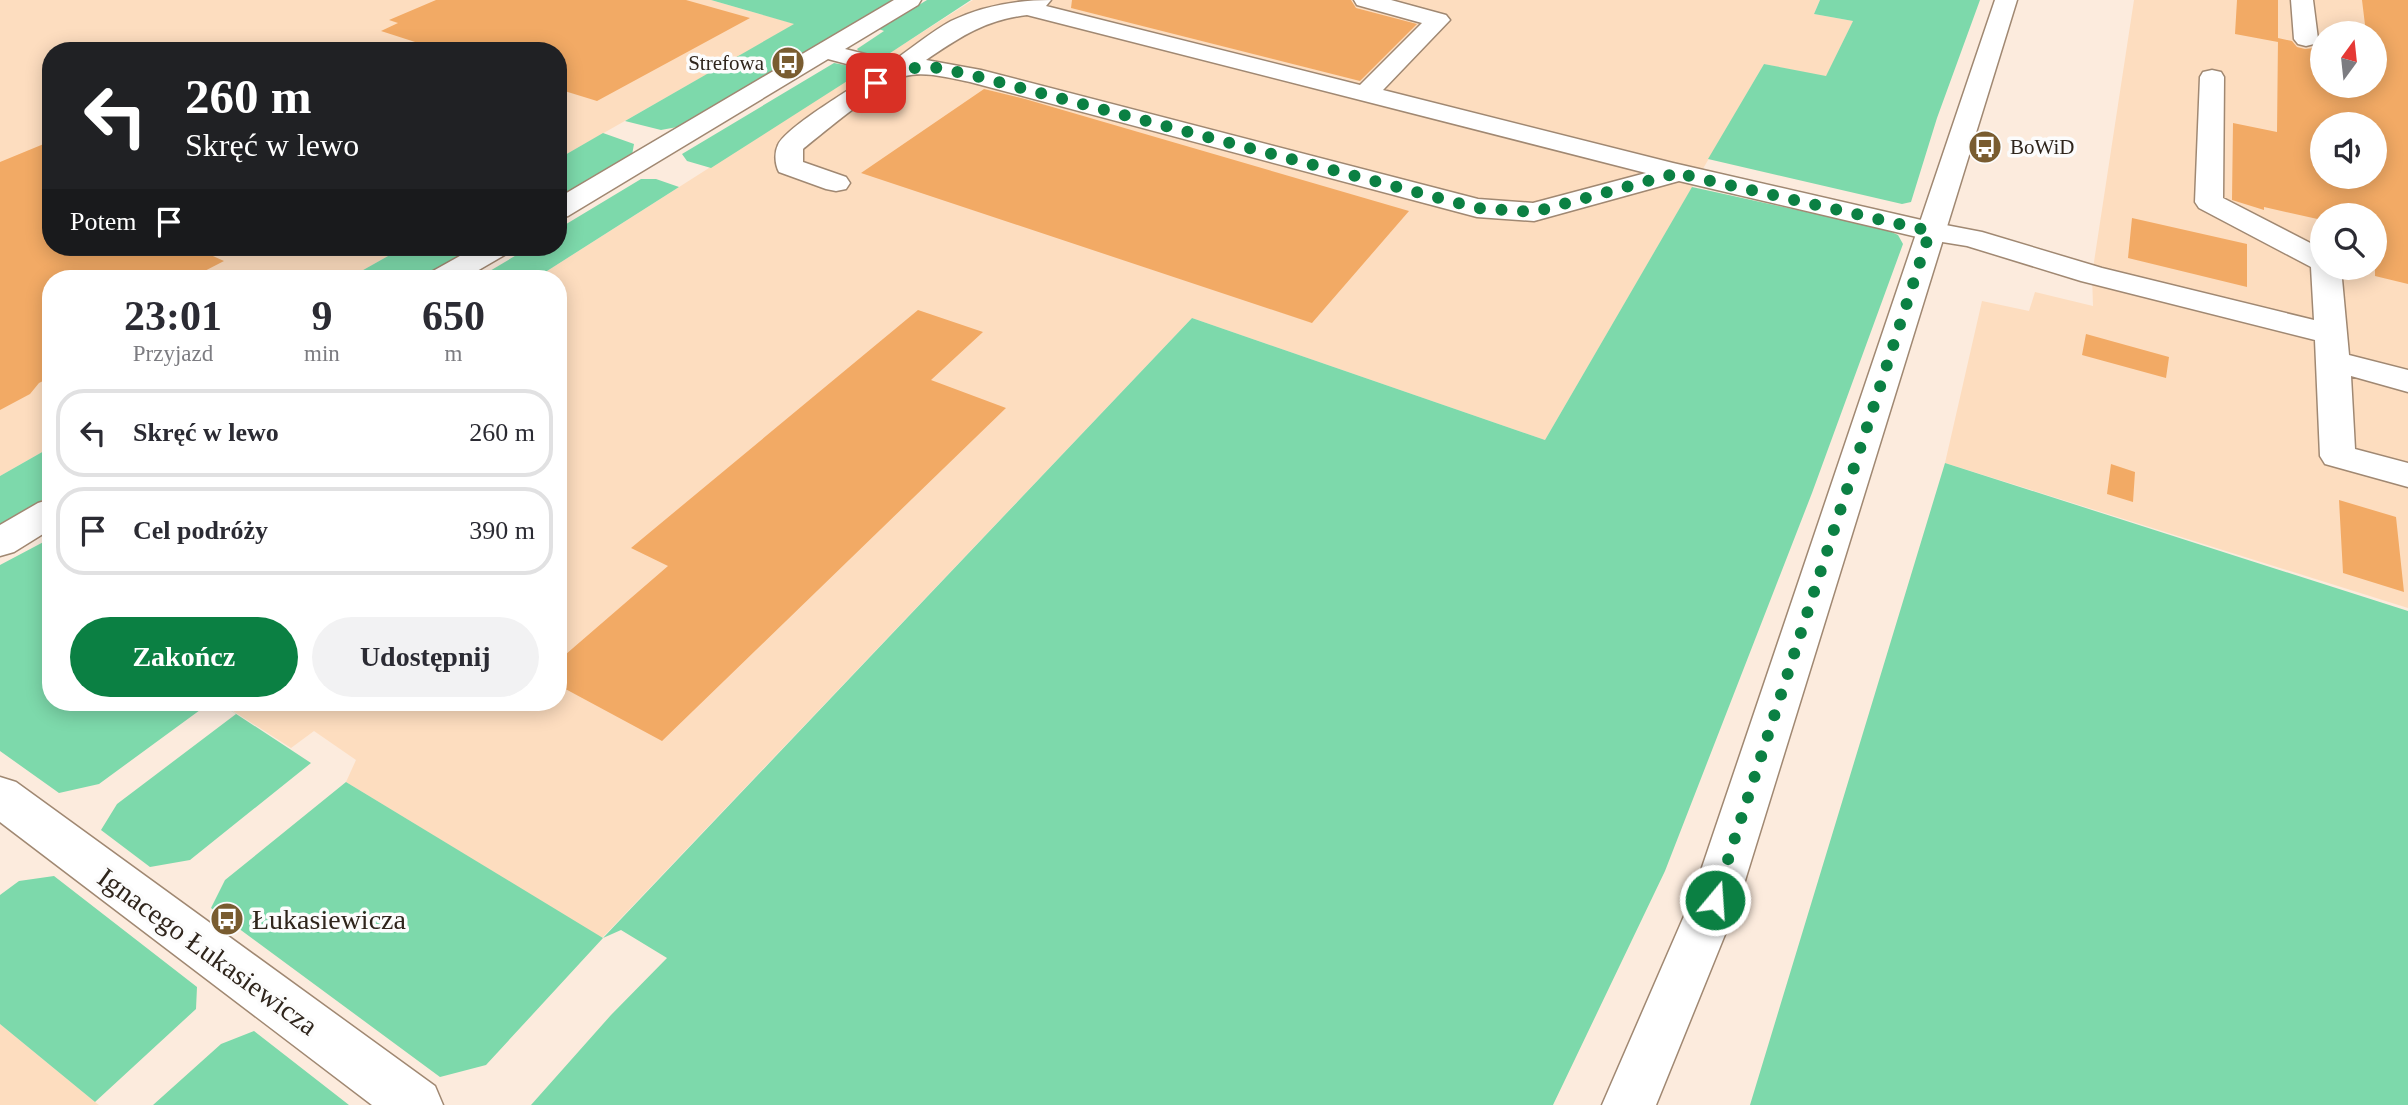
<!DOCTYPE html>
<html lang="pl">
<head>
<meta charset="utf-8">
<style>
	body { margin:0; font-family:Georgia,serif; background:#f2f2f3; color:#2b2b33; height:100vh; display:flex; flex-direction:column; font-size:26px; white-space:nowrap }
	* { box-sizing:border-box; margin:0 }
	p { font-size:23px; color:#7c7c81 }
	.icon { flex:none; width:38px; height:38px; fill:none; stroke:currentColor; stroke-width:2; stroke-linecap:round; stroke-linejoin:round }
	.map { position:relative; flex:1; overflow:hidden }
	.side { position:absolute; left:42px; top:270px; width:525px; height:441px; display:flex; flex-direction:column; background:#fff; border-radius:28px; box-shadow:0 4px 18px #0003 }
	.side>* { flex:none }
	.guide { position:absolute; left:42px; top:42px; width:525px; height:214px; border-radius:28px; box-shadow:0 4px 18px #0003; background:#202124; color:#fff; overflow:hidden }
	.needle { width:46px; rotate:15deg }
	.controls { position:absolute; left:2310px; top:21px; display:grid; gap:14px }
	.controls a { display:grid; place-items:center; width:77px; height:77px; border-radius:50%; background:#fff; box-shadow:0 4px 18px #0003; font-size:35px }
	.pin { position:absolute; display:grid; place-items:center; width:60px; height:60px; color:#fff; margin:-30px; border-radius:14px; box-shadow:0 4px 10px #0006 }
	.me { position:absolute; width:77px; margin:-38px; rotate:18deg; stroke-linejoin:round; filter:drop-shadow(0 0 5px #0008) }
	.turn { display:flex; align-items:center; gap:24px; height:147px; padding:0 28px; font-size:32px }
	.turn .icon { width:91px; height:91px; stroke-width:2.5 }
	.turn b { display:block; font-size:49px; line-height:60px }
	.then { display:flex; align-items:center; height:66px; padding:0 28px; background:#0003; gap:14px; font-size:26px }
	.eta { display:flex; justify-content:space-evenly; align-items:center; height:119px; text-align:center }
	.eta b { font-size:42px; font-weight:700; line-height:49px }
	.action { display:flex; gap:14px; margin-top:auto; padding:14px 28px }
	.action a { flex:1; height:80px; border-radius:42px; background:#0b8043; color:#fff; font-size:28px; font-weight:700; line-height:80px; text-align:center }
	.action a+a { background:#f2f2f3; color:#2b2b33 }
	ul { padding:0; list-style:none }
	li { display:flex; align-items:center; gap:21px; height:88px; margin:0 14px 10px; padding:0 14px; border:4px solid #e1e1e2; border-radius:28px }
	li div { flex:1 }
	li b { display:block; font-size:26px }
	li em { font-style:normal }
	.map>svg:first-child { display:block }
	.built { fill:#fdddbf; fill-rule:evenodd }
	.green { fill:#7dd9ab }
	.building { fill:#f2aa65; fill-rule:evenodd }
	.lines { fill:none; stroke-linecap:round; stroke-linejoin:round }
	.minor-casing { stroke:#a08872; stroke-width:3 }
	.major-casing { stroke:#a08872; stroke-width:3 }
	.minor { fill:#fff; fill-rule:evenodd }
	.major { fill:#fff; fill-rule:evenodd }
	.route { stroke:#0b8043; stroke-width:12; stroke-dasharray:0 21.6 }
	.labels { text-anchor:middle; stroke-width:7; stroke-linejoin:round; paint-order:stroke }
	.far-poi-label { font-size:21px; fill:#2f251c; stroke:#fcfcfc; text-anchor:end }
	.near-poi-label { font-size:28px; fill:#2f251c; stroke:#fcfcfc; text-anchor:start }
	.near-street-label { font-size:28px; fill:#2f251c; stroke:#fcfcfc }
</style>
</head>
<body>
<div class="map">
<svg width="2408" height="1105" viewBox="0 0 2408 1105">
	<rect width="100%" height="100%" fill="#fcebdd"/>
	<!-- built -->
	<path class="built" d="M0 0H711L795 24 558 159V51H51V247H404L349 278H51V447L0 476Z
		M973 0H1820L1814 14 1853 21 1826 77 1764 64 1545 440 1192 318 602 938 346 782 356 760 314 731 291 748 219 702H558V278H536Z
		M2134 0H2408V608L1945 463 1982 301 2029 311 2035 292 2093 306 2092 275ZM2322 33H2375V86H2322ZM2322 124H2375V177H2322ZM2322 215H2375V268H2322Z
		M0 1024 95 1102 99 1105H0Z"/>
	<!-- green -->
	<path class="green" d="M711 0H892L890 5 688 125 661 130 625 121 794 24Z
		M927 0H971L881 59 861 54 857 49 884 31 879 29Z
		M1820 0H1980L1937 118 1911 202 1902 204 1708 159 1764 64 1826 76 1853 21 1814 14Z
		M834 63 866 69 711 168 687 161 682 154Z
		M603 133 634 144 632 155 558 198V159Z
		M641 179H656L679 187 536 278H478L530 247H558V229Z
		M1692 187 1885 229 1898 235 1903 244 1812 493 1665 871 1553 1105H531L611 1015 667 958 621 930 603 938 486 1065 440 1077 211 908 225 880 346 782 603 938 1192 318 1545 440Z
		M404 247H477L423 278H349Z
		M51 447V495L0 524V476Z
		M1945 463 2408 611V1105H1750Z
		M51 538V585L44 589 51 594V702H211L99 784 59 793 0 751V565Z
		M218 702 311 763 190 860 150 867 101 830 117 804 236 714Z
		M54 876 197 987 196 1009 95 1102 0 1024V895L19 881Z
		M254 1031 349 1105H153L221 1044Z"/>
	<!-- building -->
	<path class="building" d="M436 0H686L750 18 597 101 558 89V51H443L381 31 398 23 389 20Z
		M1072 0H1351L1356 8 1417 24 1360 81 1071 8Z
		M2237 0H2278V42L2235 34Z
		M2362 0H2408V284L2375 276V215H2322V220L2264 207V210L2232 200 2233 123 2277 132 2278 38 2292 41 2297 47 2305 49 2322 47V86H2375V33H2366ZM2322 124H2375V177H2322Z
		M984 89 1025 99 1409 211 1312 323 861 173Z
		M51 141V247H193L224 261 191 278H51V377L39 383 30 394 0 410V162Z
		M2132 218 2247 244V287L2128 258Z
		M918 310 983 332 931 380 1006 408 662 741 558 685V661L668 566 631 548Z
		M2086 334 2169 357 2166 378 2082 355Z
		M2111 464 2135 472 2133 502 2107 494Z
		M2339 500 2396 517 2404 592 2343 573Z"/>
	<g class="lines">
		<defs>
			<path id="minor" d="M894 0H921L918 5 845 49 893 61C912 48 931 32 951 21 982 6 1018 0 1051 0L1046 6 1360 85 1422 23 1357 5 1354 0H1391L1446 15 1450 20 1383 90 1673 163 1930 222 1982 232 2102 268 2314 320 2311 267 2199 208 2195 202 2200 77 2203 72 2212 70 2221 72 2224 77 2223 198 2322 249V268H2341L2349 355 2408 370V392L2351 376 2355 449 2408 463V487L2325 464 2320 456 2315 340 2081 281 1967 246 1930 240 1679 181 1534 221 1477 217 970 82C949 78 926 71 905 76 887 80 820 135 803 149V162L846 177 850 183 846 189 836 191 826 189 779 172C775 165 774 153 778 145 786 127 857 85 877 72L828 59 568 216 558 219V198ZM1027 15 1646 173 1533 203 1478 199 981 70 926 60C960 37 985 20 1027 15Z
				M2291 0H2313L2318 39 2314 44 2306 46 2298 44 2294 39Z
				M476 247H512L508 253 465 278H429L433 271Z
				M51 499V529L14 552 0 556V525L38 503Z
				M0 777 16 782 435 1086 443 1105H372L0 822Z"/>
			<path id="major" d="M1995 0H2017L1739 900 1656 1105H1602L1691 900Z"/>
		</defs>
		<!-- minor casing -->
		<use href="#minor" class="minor-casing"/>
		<!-- major casing -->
		<use href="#major" class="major-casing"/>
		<!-- minor -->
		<use href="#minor" class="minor"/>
		<!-- major -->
		<use href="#major" class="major"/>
	</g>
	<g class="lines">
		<!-- route -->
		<path class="route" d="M876 83 896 69 932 67 972 75 1477 208 1534 212 1670 175 1672 172 1930 231 1715 900"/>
	</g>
	<!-- icons -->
	<defs>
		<symbol id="bus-disc" viewBox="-11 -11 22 22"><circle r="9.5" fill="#795c30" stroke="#fcfcfc"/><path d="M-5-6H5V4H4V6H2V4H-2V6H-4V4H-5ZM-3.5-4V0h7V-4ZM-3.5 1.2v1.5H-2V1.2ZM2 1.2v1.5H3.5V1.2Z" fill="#fff"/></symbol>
	</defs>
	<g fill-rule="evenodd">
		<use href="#bus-disc" x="769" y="44" width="38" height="38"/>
		<use href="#bus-disc" x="1966" y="128" width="38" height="38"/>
		<use href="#bus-disc" x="208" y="900" width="38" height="38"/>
	</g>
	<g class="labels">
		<!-- far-poi labels -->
		<g class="far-poi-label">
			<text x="764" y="70">Strefowa</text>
			<text x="2010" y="154" text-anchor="start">BoWiD</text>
		</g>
		<!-- near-poi labels -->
		<g class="near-poi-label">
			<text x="252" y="929">Łukasiewicza</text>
		</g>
		<!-- near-street labels -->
		<g class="near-street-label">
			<text transform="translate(208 951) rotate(36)" y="10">Ignacego Łukasiewicza</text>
		</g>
	</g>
</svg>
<div class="controls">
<a><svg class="needle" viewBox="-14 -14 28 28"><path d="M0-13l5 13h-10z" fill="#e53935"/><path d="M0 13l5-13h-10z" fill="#7c7c81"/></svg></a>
<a><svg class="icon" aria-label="sound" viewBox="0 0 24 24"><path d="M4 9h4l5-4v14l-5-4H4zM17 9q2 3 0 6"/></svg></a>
<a><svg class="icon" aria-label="search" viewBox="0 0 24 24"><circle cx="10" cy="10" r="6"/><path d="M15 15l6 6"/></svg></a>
</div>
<div class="pin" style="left:876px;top:83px;background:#d93025"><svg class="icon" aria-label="arrive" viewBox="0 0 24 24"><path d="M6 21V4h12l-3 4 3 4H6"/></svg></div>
<svg class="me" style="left:1715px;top:900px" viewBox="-20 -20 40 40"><circle r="17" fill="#0b8043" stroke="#fff" stroke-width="3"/><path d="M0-11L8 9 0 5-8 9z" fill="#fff"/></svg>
<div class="guide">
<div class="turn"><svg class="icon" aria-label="left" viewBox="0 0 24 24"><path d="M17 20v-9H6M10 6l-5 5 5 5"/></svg><div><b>260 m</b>Skręć w lewo</div></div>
<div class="then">Potem<svg class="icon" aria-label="arrive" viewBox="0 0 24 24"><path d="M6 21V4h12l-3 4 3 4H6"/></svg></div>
</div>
<section class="side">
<div class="eta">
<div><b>23:01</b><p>Przyjazd</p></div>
<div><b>9</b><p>min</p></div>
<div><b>650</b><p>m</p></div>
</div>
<ul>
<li><svg class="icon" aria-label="left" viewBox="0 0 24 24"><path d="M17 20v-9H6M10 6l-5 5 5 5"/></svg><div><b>Skręć w lewo</b></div><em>260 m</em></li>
<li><svg class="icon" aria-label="arrive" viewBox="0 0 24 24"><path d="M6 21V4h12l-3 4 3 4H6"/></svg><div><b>Cel podróży</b></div><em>390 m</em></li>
</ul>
<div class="action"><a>Zakończ</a><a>Udostępnij</a></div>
</section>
</div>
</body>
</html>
